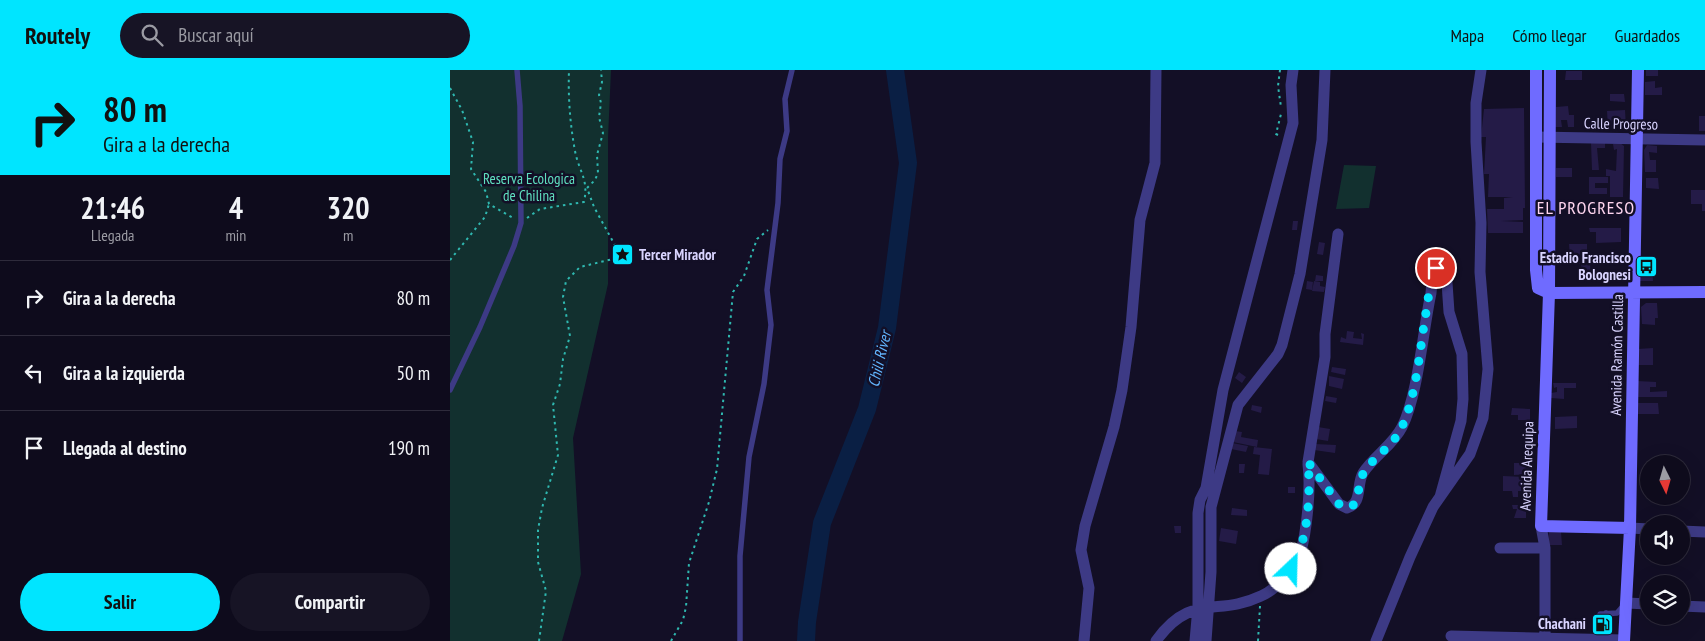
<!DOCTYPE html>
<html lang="es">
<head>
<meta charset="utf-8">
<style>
	body { margin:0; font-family:"PT Sans Narrow",sans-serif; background:#171425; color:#f1f3f6; height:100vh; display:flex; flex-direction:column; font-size:19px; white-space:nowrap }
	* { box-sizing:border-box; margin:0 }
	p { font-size:16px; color:#9b9ba3 }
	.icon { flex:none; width:28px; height:28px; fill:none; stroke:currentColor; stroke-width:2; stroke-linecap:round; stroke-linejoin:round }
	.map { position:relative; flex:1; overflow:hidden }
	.drawer { display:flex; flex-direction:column; background:#0e0b1c; width:450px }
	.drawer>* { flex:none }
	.banner { background:#00e5ff; color:#111; overflow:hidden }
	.needle { width:32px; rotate:175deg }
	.buttons { position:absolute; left:1190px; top:385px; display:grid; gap:10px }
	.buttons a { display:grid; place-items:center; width:50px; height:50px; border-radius:50%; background:#0e0b1c; box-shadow:0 5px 20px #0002,0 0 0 1px #2e2b3b; font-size:25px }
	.pin { position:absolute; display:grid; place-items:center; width:42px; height:42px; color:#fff; margin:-21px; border:2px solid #fff; border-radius:50%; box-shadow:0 1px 5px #0007 }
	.me { position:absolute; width:55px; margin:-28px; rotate:24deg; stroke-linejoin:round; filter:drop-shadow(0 0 4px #0008) }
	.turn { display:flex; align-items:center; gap:18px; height:105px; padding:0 20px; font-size:22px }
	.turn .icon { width:65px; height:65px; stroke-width:2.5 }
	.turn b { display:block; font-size:35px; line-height:42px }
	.eta { display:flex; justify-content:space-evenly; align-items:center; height:85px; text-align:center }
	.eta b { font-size:30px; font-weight:800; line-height:35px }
	.button { display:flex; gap:10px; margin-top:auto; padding:10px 20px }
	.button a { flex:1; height:58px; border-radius:30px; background:#00e5ff; color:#111; font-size:20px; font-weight:800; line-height:58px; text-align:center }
	.button a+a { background:#171425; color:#f1f3f6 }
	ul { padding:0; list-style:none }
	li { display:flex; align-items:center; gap:15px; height:75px; padding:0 20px; border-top:1px solid #2e2b3b }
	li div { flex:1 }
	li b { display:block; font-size:19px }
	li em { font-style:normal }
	header { display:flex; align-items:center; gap:30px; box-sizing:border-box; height:70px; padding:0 25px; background:#00e5ff; color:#111 }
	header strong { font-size:24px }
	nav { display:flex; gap:28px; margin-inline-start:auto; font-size:18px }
	.search { width:350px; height:45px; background:#171425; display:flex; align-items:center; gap:12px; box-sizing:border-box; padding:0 18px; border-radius:28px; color:#9b9ba3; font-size:19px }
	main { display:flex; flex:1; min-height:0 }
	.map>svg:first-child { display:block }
	.green { fill:#12302f }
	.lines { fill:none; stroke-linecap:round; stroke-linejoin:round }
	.river { stroke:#0a1f44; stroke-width:18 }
	.building { fill:#241b47 }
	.path { stroke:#2fb8b0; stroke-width:2; stroke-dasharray:2.5 4; stroke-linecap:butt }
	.lane { stroke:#3d3a85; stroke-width:5.5 }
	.street { stroke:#3d3a85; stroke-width:11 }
	.secondary { stroke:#6f6bff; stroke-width:12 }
	.route { stroke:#00e5ff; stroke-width:9; stroke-dasharray:0 16.2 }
	.labels { text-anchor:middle; stroke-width:5; stroke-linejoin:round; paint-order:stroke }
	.street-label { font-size:15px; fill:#d9d4ff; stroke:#130f26 }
	.park-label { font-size:15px; fill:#5fe0c0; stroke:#130f26 }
	.poi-label { font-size:15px; font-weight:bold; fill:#d9d4ff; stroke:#130f26; text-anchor:end }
	.water-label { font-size:16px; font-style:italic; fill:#62b6ff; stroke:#130f26 }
	.quarter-label { font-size:18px; letter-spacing:1px; fill:#ffd6f0; stroke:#130f26 }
</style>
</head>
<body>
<header>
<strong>Routely</strong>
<div class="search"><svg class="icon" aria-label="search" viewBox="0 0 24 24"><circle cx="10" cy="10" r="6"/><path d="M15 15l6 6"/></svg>Buscar aquí</div>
<nav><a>Mapa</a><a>Cómo llegar</a><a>Guardados</a></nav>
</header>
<main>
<section class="drawer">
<div class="banner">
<div class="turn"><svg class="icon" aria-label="right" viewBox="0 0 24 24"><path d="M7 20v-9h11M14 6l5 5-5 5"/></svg><div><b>80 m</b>Gira a la derecha</div></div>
</div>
<div class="eta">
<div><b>21:46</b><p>Llegada</p></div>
<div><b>4</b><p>min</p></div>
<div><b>320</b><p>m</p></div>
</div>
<ul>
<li><svg class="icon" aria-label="right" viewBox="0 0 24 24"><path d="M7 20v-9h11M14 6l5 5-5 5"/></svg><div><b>Gira a la derecha</b></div><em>80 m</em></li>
<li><svg class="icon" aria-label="left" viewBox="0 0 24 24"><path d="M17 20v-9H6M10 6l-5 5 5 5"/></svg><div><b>Gira a la izquierda</b></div><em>50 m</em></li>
<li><svg class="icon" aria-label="arrive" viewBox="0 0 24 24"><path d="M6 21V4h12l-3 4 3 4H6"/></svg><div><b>Llegada al destino</b></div><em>190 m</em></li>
</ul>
<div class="button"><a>Salir</a><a>Compartir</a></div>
</section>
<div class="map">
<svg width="1255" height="571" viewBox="0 0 1255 571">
	<rect width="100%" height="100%" fill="#130f26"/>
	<!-- green -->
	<path class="green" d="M0 0H161L158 68V214L123 368 131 504 112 571H0Z
		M894 95 926 96 919 138 886 139Z"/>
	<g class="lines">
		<!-- river -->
		<path class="river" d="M356 571 357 552 372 453 417 339 437 258 458 93 445 0"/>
	</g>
	<!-- building -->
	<path class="building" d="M1196 0H1208V6H1196Z
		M1116 1H1132V10H1115Z
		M1205 11V18L1212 17V25H1195V12Z
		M1160 24H1174L1175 32 1160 31Z
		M1118 36 1119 45H1124V57H1118L1117 50H1111L1112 57H1105L1106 37Z
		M1074 38 1075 138H1073V150L1051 151 1073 152V163H1038L1037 139H1054V128L1063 127H1038L1039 104H1034L1036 67H1031L1034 39Z
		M1175 40 1176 57 1158 58 1157 41Z
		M1249 46H1255V61H1249Z
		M1155 72V78H1147L1149 100H1142L1141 73Z
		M1170 73 1174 76 1173 127H1160V106H1156V99L1166 101 1167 79 1164 80 1163 74Z
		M1197 75 1207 76V83L1199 82 1200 90H1206V102H1195L1194 80Z
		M1106 98H1122V107H1106Z
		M1139 107H1158V113H1145V118H1157V124H1139Z
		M1196 108H1208L1209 119 1196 118Z
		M1241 120H1255V141H1252V134H1241Z
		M843 151H848L847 160H842Z
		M1139 158H1171V172L1146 173V162H1140Z
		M869 172 875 173 873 185 867 184Z
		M1119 174H1137V193L1127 194V188L1120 189Z
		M1131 194H1140L1141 209 1132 210Z
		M1189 194 1202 197 1203 211H1189Z
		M866 205 873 206V211H865Z
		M857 211 863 212 862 220 856 219Z
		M864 211 870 212V216L875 217 874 222 862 221Z
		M1196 233H1207L1208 248H1205V255L1192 254 1191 237Z
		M897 261 904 262 903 268 912 269 911 263 914 264 913 275 890 272 891 267 896 269Z
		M1203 278V295H1188V279Z
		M882 297 896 299 895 305 881 302Z
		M789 302 796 307 792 313 785 308Z
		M879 306 894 309 892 319 879 316Z
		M1187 311 1206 312V317H1200V322L1217 321V327H1188Z
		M1103 313H1126V318H1114V329L1101 328V323L1107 322V317L1104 318Z
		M876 326 887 328 886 333 875 331Z
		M1184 333H1208L1209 344H1185Z
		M802 335 812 337 811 343 801 340Z
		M1062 338 1080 339V350H1068V345H1061Z
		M1127 346V358L1105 359V347Z
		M868 357 880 359 878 371 866 369Z
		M785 361 792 362 791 367 808 370 807 377 783 372Z
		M782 373 798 376 796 382 781 379Z
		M865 374 886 375 885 383 864 380Z
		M804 377 822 379 819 405 808 404 810 385 803 384Z
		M1064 393H1079V404L1064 405Z
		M789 394H795L794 403H789Z
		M1053 406 1075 407V421H1068V427H1063L1062 421H1053Z
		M838 417H845V423H838Z
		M1062 435H1076V448H1064L1067 439H1063Z
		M782 438 797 440V446L781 445Z
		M724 456H731V463H725Z
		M771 458 788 461 786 474 769 471Z
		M1099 461 1111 462 1112 475H1098Z"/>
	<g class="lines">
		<!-- path -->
		<path class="path" d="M830 0 828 16 831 37
			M0 18 12 40 23 72 21 99 36 122 39 134 63 148
			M828 65 826 64 831 44
			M77 148 90 139 134 132C139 109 129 102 125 81 120 54 118 27 119 0
			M0 190 35 147 39 134
			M89 571 96 521 88 492V460L92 438 108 385 103 335 110 314 113 289 120 266 113 227 116 211 130 197 163 189 167 179 144 137 137 118 145 110 148 103 147 85 153 63 149 47 151 33 149 25 152 12 151 0
			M221 571 233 550 236 537 239 493 259 432 267 399 283 222 294 206 307 169 318 160
			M808 571 810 536"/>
		<!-- lane -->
		<path class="lane" d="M0 320 30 257 64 176 71 153 70 36 67 0
			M1154 561 1156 543
			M1159 569 1154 561 1148 560 1150 544 1167 543 1174 535
			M290 571V486L299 387 314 314 321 255 317 220 328 133 330 89 337 61 335 29 342 0"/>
		<!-- street -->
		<path class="street" d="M1086 67 1255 70
			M888 164 875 264V287L858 392 889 434 897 438C913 433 906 415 913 403 924 386 943 375 952 357 968 325 973 260 981 223 982 215 981 208 983 200L990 196 996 198 999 242 1012 284 1013 329 1011 351 990 427
			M1091 456 1095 478V571
			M1180 458 1199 459
			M1231 461 1255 462
			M1050 478H1095
			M1176 533 1199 534
			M1231 536 1255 537
			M1001 566 1174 570
			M634 571 639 518 631 480 635 456 664 357 672 320 681 257 690 150 705 93 706 0
			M706 571C741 522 767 547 811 526 825 520 845 500 850 485 857 461 861 419 858 394
			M745 571 748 537V443L750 430 756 418 773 320 843 53 841 15 843 0
			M756 571 761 502V437L788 335 828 284 832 275 850 204 872 70 875 0
			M926 571 960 487 983 437 1020 384 1033 348 1038 299 1030 202 1031 153 1026 72V33L1031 0"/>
		<!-- secondary -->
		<path class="secondary" d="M1086 0V200L1088 218 1099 223 1255 222
			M1100 0 1099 223 1091 456 1180 458
			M1174 571 1180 458 1188 0"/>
	</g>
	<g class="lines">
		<!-- route -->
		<path class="route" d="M841 499C858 473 861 423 858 392L889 434 900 438C912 429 906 415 913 404 922 388 939 379 948 364 965 337 970 280 975 248 977 239 981 201 986 198"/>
	</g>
	<!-- icons -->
	<defs>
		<symbol id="sight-square" viewBox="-11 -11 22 22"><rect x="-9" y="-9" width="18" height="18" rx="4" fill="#00e5ff" stroke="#130f26"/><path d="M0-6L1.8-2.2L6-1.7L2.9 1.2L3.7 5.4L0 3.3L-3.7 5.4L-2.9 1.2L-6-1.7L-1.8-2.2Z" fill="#111"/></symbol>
		<symbol id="bus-square" viewBox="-11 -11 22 22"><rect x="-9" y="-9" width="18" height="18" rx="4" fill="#00e5ff" stroke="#130f26"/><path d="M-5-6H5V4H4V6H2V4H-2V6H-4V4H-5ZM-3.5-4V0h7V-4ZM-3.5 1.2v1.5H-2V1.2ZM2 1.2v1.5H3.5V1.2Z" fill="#111"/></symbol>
		<symbol id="fuel-square" viewBox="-11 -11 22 22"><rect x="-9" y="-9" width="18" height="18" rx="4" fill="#00e5ff" stroke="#130f26"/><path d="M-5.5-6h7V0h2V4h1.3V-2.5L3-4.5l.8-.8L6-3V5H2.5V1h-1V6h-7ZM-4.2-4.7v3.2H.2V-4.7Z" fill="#111"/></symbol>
	</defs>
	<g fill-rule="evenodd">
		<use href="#sight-square" x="160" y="172" width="25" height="25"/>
		<use href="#bus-square" x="1184" y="184" width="25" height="25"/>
		<use href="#fuel-square" x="1140" y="542" width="25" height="25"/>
	</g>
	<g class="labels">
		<!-- street labels -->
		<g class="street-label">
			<text transform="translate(1171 54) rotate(1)" y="5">Calle Progreso</text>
			<text transform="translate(1167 285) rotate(-89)" y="5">Avenida Ramón Castilla</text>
			<text transform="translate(1077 396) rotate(-88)" y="5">Avenida Arequipa</text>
		</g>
		<!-- park labels -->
		<g class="park-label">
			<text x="79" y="114">Reserva Ecologica<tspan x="79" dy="17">de Chilina</tspan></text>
		</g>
		<!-- poi labels -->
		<g class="poi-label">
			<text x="189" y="190" text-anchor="start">Tercer Mirador</text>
			<text x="1181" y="193">Estadio Francisco<tspan x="1181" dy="17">Bolognesi</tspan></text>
			<text x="1136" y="559">Chachani</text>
		</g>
		<!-- water labels -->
		<g class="water-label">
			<text transform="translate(429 289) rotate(-77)" y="6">Chili River</text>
		</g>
		<!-- quarter labels -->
		<g class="quarter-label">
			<text x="1136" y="144">EL PROGRESO</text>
		</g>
	</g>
</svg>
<div class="buttons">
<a><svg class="needle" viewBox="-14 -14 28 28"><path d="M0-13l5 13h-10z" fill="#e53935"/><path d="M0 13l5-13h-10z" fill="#9b9ba3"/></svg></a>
<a><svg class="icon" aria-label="sound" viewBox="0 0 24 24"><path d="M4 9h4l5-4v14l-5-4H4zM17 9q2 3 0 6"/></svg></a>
<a><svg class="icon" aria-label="layers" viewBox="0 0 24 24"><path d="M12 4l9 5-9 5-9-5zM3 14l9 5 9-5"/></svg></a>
</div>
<div class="pin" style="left:986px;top:198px;background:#d93025"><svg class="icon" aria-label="arrive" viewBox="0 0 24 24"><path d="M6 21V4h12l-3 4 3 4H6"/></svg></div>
<svg class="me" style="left:841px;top:499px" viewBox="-20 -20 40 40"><circle r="19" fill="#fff"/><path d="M0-13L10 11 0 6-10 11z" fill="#00e5ff"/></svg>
</div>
</main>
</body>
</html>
